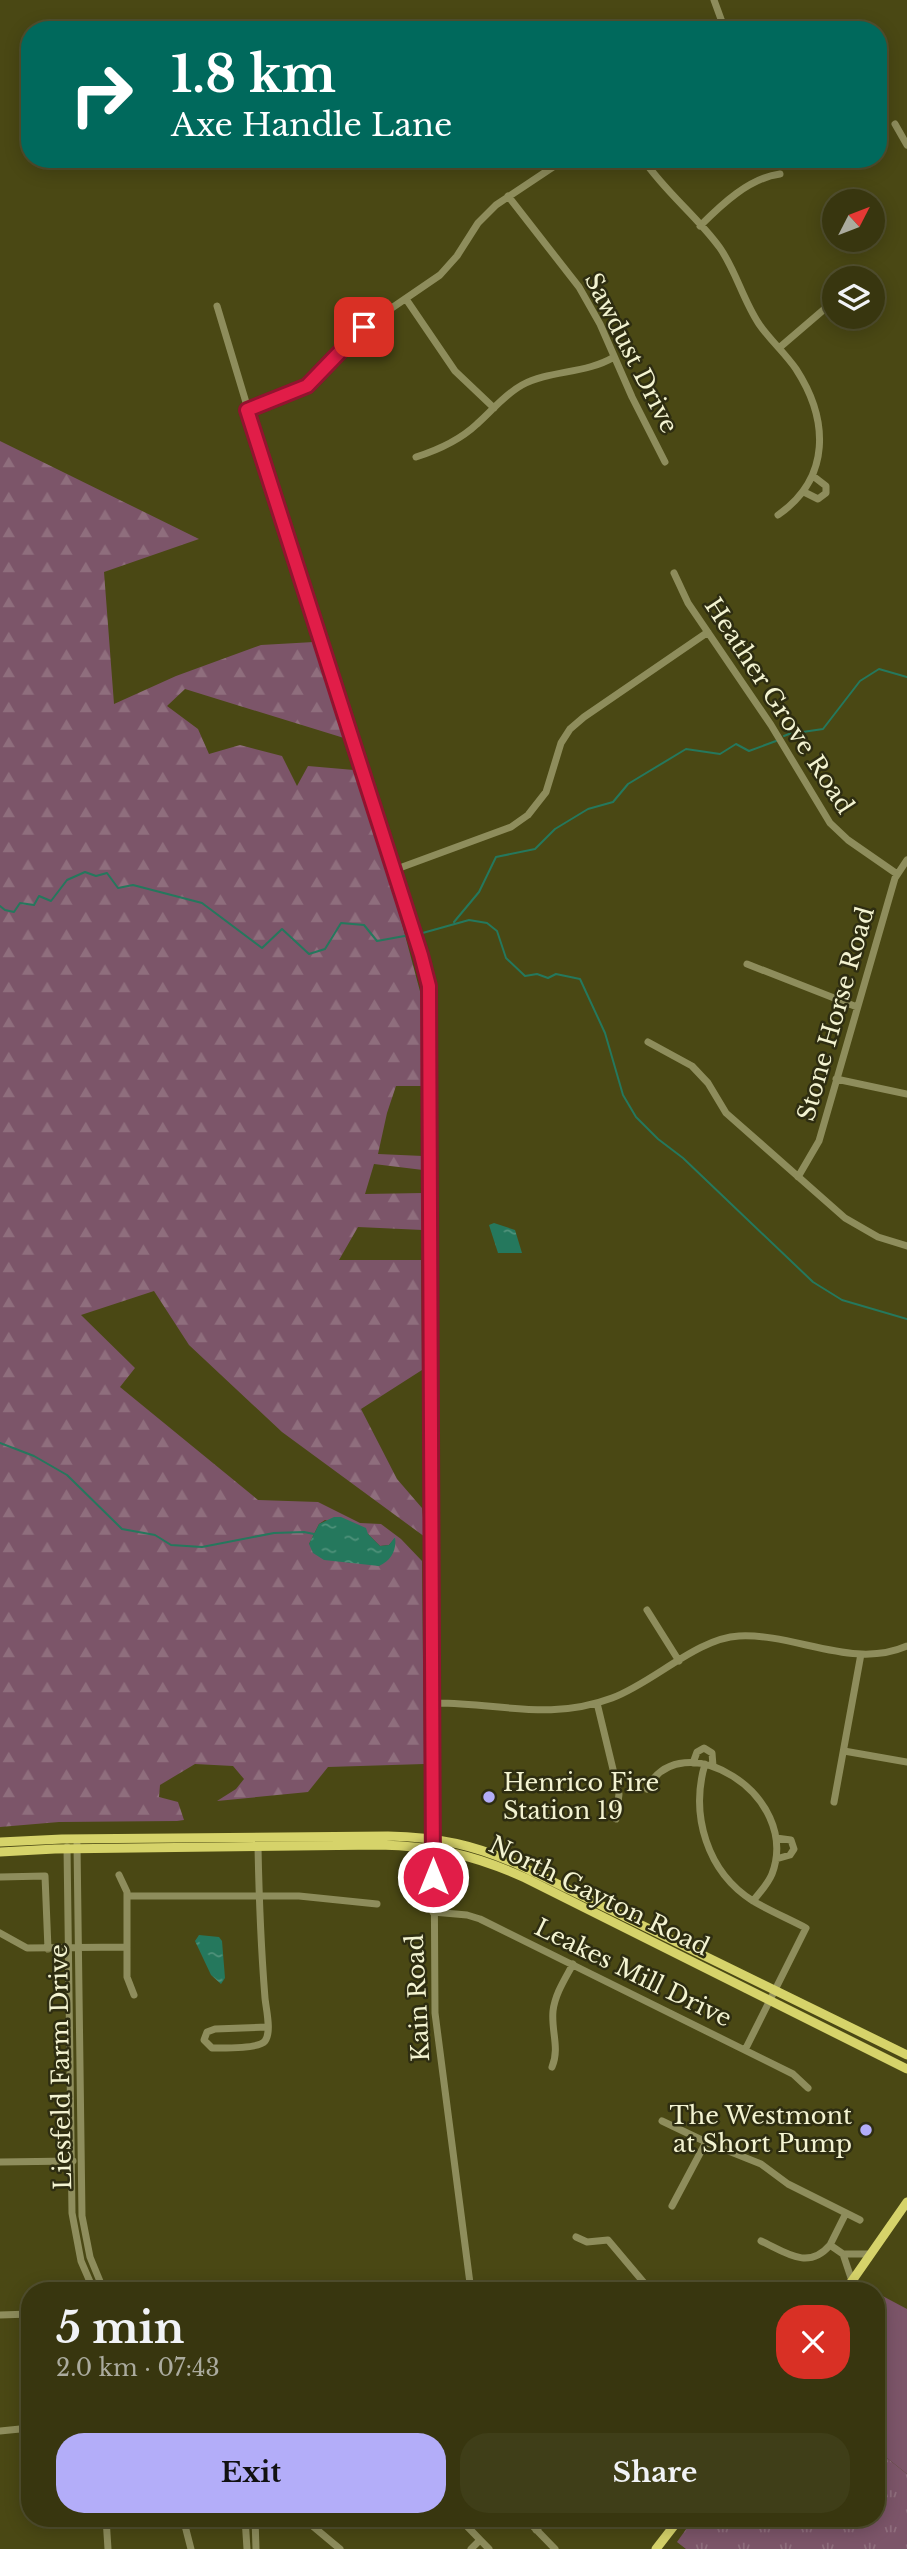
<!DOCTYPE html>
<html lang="en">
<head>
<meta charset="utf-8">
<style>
	body { margin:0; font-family:"Libre Baskerville",serif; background:#3f3e18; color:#f1f3f6; height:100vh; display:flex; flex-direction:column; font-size:26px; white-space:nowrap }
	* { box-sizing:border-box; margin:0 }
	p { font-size:23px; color:#abab9e }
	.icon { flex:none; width:38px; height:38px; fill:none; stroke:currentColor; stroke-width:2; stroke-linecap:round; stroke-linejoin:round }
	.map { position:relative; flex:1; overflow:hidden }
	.panel { position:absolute; left:21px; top:2282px; width:864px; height:245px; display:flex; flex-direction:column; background:#38360f; border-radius:28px; box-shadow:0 4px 18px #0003,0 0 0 2px #52502f }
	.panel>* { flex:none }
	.top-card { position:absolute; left:21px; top:21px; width:866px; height:147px; border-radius:28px; box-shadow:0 4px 18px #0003,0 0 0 2px #52502f; background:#00695c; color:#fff; overflow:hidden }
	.needle { width:46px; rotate:48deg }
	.tools { position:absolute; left:822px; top:189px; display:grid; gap:14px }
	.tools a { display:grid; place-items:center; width:63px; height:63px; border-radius:50%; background:#38360f; box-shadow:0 4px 18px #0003,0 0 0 2px #52502f; font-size:35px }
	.pin { position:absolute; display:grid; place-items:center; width:60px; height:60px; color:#fff; margin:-30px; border-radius:14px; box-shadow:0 4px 10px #0006 }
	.me { position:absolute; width:77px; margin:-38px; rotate:0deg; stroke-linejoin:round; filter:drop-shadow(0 0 5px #0008) }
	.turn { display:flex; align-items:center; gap:24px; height:147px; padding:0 35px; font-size:32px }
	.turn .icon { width:91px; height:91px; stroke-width:2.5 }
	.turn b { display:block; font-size:49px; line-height:60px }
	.round { display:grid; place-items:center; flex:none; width:74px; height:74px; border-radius:28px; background:#3f3e18 }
	.headline { display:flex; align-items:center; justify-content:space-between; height:119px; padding:0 35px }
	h1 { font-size:42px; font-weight:800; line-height:52px }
	.button { display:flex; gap:14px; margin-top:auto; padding:14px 35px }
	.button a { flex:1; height:80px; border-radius:28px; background:#b3adf9; color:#111; font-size:28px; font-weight:800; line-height:80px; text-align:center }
	.button a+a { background:#3f3e18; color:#f1f3f6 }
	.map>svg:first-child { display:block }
	.forest { fill:url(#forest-firs); fill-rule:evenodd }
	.park { fill:url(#park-tufts) }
	.pitch { fill:#7c5569 }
	.water { fill:url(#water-ripples) }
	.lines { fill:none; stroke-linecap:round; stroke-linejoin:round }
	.stream { stroke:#25785d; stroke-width:2 }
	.minor { stroke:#8e8d5c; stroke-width:7 }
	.major { stroke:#d6d36a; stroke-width:9 }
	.route-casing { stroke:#92132f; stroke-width:18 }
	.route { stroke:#e11d48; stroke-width:12 }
	.poi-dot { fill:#b3adf9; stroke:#2e2d11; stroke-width:2.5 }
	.labels { text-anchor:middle; stroke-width:5; stroke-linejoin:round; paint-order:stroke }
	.street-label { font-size:24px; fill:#f3f3d1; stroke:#2e2d11 }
	.poi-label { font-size:24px; fill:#f3f3d1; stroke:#2e2d11; text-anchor:start }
</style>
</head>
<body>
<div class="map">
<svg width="907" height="2549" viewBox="0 0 907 2549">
	<defs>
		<pattern id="forest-firs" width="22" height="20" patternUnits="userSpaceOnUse" patternTransform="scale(1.75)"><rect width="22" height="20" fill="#7c5569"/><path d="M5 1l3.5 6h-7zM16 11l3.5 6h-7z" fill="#8f6e7d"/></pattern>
		<pattern id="park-tufts" width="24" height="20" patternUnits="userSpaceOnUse" patternTransform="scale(1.75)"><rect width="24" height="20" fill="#7c5569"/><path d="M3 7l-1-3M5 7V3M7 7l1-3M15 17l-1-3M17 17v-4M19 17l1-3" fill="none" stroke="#8f6e7d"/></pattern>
		<pattern id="water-ripples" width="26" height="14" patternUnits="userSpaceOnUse" patternTransform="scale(1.75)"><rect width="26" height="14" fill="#25785d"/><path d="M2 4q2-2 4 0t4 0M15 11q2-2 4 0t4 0" fill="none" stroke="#50927b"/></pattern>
	</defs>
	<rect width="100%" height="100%" fill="#4a4814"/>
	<!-- forest -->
	<path class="forest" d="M0 441 199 539 104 572 114 704 176 676 261 645 314 642 344 738 185 689 167 706 198 729 209 754 240 745 282 756 297 786 308 766 354 770 398 909 425 1010V1086H396L387 1113 378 1154 423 1156V1170L374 1164 365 1194 423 1193V1230L358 1227 339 1260H421L422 1370 361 1409 397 1479 422 1508 425 1537 282 1432 189 1345 154 1291 81 1315 135 1368 120 1387 258 1500 318 1502 360 1523 381 1524 401 1539 422 1561 424 1764 328 1767 308 1792 217 1801 236 1789 244 1779 233 1766 195 1764 160 1785 159 1797 178 1802 184 1820 177 1821 59 1822 0 1827ZM325 1520 368 1534 380 1546 389 1545 395 1538 379 1566 309 1544 319 1524Z"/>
	<!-- park -->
	<path class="park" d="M877 2450 907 2474V2549H686L677 2542 694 2518H877Z"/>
	<!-- pitch -->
	<path class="pitch" d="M877 2293 907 2309V2474L877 2450Z
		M877 2465 891 2480 881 2491 877 2486Z"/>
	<!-- water -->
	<path class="water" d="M494 1223 515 1230 522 1253H498L489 1225Z
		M334 1517H341L366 1528 368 1534 380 1546 389 1545 395 1537C397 1550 391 1561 379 1566L324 1560 313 1553 309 1544 319 1524Z
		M199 1935 219 1937 222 1941 225 1978 221 1984 211 1975 195 1941Z"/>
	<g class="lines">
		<!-- stream -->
		<path class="stream" d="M784 736 789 734 823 729 860 681 879 669 907 677
			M0 906 5 910 14 912 20 903 34 905 39 896 51 901 67 880 85 872 96 876 107 873 118 888 133 885 202 903 262 948 282 929 309 954 325 949 341 923 364 925 377 941 410 935
			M454 922 479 892 496 857 535 849 555 829 588 809 613 802 628 784 686 749 720 754 736 744 749 751 776 741
			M419 934 469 920 487 923 497 931 506 958 525 976 537 974 548 978 556 974 580 979 605 1033 623 1095 636 1117 658 1139 683 1158 813 1282 842 1300 907 1319
			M0 1443 34 1456 67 1475 122 1529 155 1535 171 1545 202 1547 274 1533 304 1532 314 1534"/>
		<!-- minor -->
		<path class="minor" d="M714 0 725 30
			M895 124 907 145
			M643 159C665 192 697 216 720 248 736 271 743 300 759 324 770 340 785 353 796 369 829 420 831 478 778 515
			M508 196 579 287 600 324 632 397 665 462
			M700 226C721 205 749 178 780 174
			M406 299 455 371 494 408
			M217 306 260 449 421 955 429 986 435 2013 471 2291
			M779 348 835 300
			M247 409 296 392 311 383 364 327 440 275 457 256 478 223 496 205 565 159
			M416 457C438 450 460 440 477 424 492 411 504 395 522 385 550 370 586 374 614 357
			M804 492 818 499 826 493V486L813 476
			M674 573 688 603 771 725 830 823 848 840 897 874
			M394 870 511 827 528 815 546 792 561 743 570 729 584 717 708 632
			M747 964 857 1007
			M648 1042 692 1066 708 1083 726 1113 845 1218 878 1237 907 1246
			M836 1079 907 1094
			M798 1177 819 1141 895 878 907 860
			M647 1610 679 1661
			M433 1703C497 1702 548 1722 612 1698 653 1683 697 1638 739 1636 795 1633 853 1670 907 1646
			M597 1703 619 1794 616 1819
			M844 1751 907 1762
			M693 1763 697 1752 704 1748 712 1753 713 1766
			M705 1764C690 1815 707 1872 753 1901 770 1911 789 1919 806 1928L745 2050
			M647 1789C680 1722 802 1794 772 1874 768 1884 760 1892 753 1901
			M834 1802 861 1654
			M776 1838 791 1840 794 1849 790 1855 776 1859
			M77 1844 82 2216 90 2257 104 2291
			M67 1847 72 2213 81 2261 94 2291
			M258 1847C259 1897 261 1948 265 1998 266 2009 272 2032 265 2041 259 2049 222 2048 212 2048L204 2040 207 2032 215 2029 267 2027
			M119 1875 127 1892V1977L134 1995
			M0 1877 45 1876 48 1949
			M127 1896H299L377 1904
			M433 1912 467 1915 480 1919 793 2074 808 2088
			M0 1933 27 1948 127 1947
			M552 2067C560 2048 551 2031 553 2011 555 1994 565 1979 573 1964
			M662 2121 706 2142
			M0 2162 73 2161
			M672 2206 706 2142 761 2164 788 2184 846 2213 830 2245 843 2254H870
			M846 2213 860 2220
			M576 2237 587 2242 608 2240 651 2291
			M761 2241C785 2252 808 2271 830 2245
			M843 2254 852 2281
			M0 2315 30 2314
			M0 2431 30 2428
			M106 2518 108 2549
			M183 2518 191 2549
			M245 2518 247 2549
			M255 2518 256 2549
			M303 2518 340 2549
			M459 2518 489 2549
			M525 2518 555 2549
			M536 2530 548 2518
			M471 2549 480 2540"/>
		<!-- major -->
		<path class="major" d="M0 1842 62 1839 388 1836C438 1837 476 1845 521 1866L907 2055
			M0 1852 55 1849 379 1845C434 1846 475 1855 525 1878L907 2069
			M845 2291 907 2202
			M656 2549 680 2518"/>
	</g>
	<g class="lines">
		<defs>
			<path id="route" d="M364 327 307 386 247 410 421 955 429 986 433 1877"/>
		</defs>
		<!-- route casing -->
		<use href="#route" class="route-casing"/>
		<!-- route -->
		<use href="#route" class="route"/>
	</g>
	<!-- markers -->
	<g class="poi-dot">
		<circle cx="489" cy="1797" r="7"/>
		<circle cx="866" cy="2130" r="7"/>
	</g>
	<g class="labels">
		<!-- street labels -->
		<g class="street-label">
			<text transform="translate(631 353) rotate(63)" y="8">Sawdust Drive</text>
			<text transform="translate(779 706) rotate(57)" y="8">Heather Grove Road</text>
			<text transform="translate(836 1014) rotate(-74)" y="8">Stone Horse Road</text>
			<text transform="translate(599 1896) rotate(26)" y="8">North Gayton Road</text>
			<text transform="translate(633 1973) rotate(26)" y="8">Leakes Mill Drive</text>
			<text transform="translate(418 1998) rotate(-93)" y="8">Kain Road</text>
			<text transform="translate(61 2067) rotate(-91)" y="8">Liesfeld Farm Drive</text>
		</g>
		<!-- poi labels -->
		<g class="poi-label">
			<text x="503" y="1791">Henrico Fire<tspan x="503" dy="28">Station 19</tspan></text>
			<text x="852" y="2124" text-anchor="end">The Westmont<tspan x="852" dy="28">at Short Pump</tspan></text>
		</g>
	</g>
</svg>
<div class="tools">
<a><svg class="needle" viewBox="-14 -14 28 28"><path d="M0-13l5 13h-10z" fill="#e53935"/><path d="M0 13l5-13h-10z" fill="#abab9e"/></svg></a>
<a><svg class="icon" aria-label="layers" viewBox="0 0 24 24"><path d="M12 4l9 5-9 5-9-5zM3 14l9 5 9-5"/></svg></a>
</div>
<div class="pin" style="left:364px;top:327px;background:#d93025"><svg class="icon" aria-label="arrive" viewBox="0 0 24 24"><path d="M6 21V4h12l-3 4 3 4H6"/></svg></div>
<svg class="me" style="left:433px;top:1877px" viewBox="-20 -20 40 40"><circle r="17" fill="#e11d48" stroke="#fff" stroke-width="3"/><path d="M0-11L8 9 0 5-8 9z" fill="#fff"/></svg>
<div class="top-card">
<div class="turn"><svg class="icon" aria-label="right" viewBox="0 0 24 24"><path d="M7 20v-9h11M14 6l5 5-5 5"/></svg><div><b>1.8 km</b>Axe Handle Lane</div></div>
</div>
<section class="panel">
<div class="headline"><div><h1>5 min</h1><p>2.0 km · 07:43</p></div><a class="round" style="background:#d93025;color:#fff"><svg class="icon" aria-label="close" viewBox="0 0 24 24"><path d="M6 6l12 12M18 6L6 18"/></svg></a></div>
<div class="button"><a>Exit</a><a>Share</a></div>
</section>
</div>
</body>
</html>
